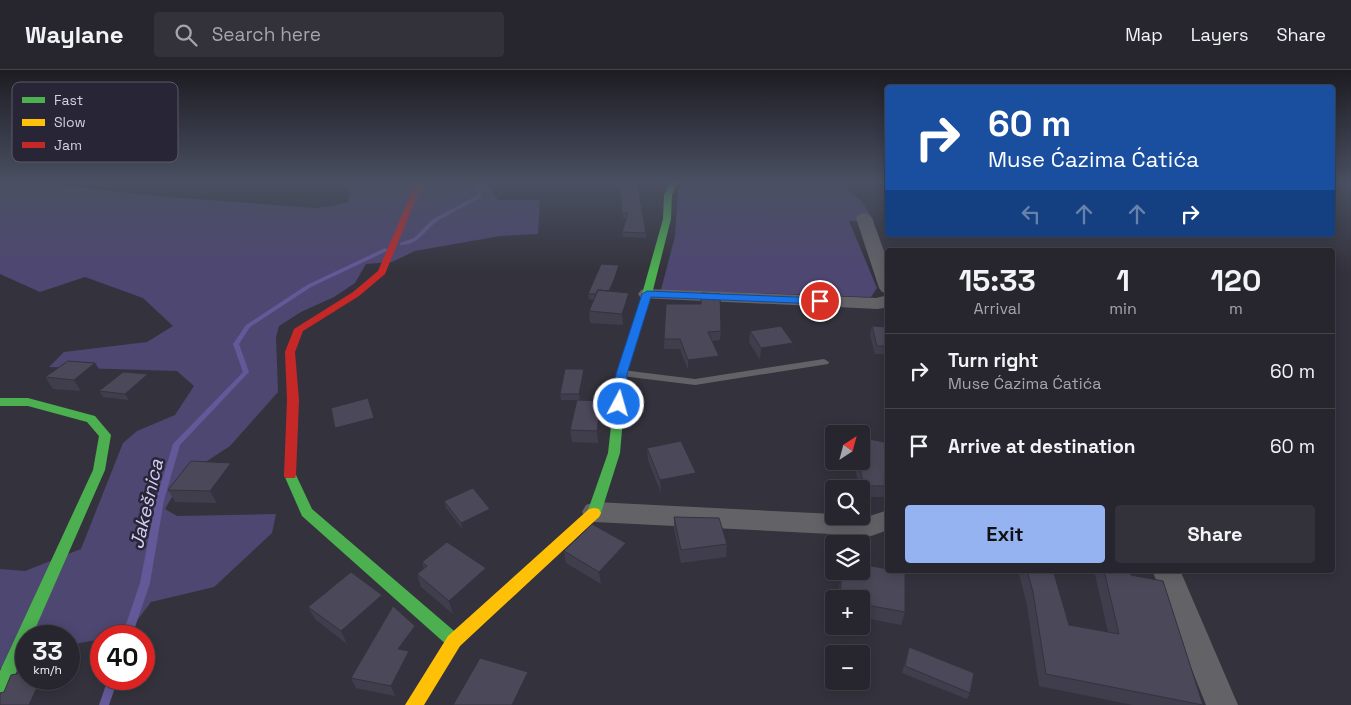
<!DOCTYPE html>
<html lang="en">
<head>
<meta charset="utf-8">
<style>
	body { margin:0; font-family:"Space Grotesk",sans-serif; background:#33323a; color:#f1f3f6; height:100vh; display:flex; flex-direction:column; font-size:19px; white-space:nowrap }
	* { box-sizing:border-box; margin:0 }
	p { font-size:16px; color:#a4a5aa }
	.icon { flex:none; width:28px; height:28px; fill:none; stroke:currentColor; stroke-width:2; stroke-linecap:round; stroke-linejoin:round }
	.map { position:relative; flex:1; overflow:hidden }
	.side { position:absolute; left:885px; top:178px; width:450px; height:325px; display:flex; flex-direction:column; background:#27262e; border-radius:5px; box-shadow:0 2px 12px #0003,0 0 0 1px #43434a }
	.side>* { flex:none }
	.top-card { position:absolute; left:885px; top:15px; width:450px; height:152px; border-radius:5px; box-shadow:0 2px 12px #0003,0 0 0 1px #43434a; background:#1a4fa0; color:#fff; overflow:hidden }
	.needle { width:32px; rotate:36deg }
	.tools { position:absolute; left:825px; top:355px; display:grid; gap:10px }
	.tools a { display:grid; place-items:center; width:45px; height:45px; border-radius:5px; background:#27262e; box-shadow:0 2px 12px #0003,0 0 0 1px #43434a; font-size:25px }
	.speed { position:absolute; left:15px; top:555px; display:flex; gap:10px; font-size:25px; font-weight:700; text-align:center }
	.speed>* { display:grid; place-content:center; width:65px; height:65px; border-radius:50%; background:#27262e; box-shadow:0 2px 12px #0003,0 0 0 1px #43434a; line-height:1 }
	.speed small { font-size:12px; font-weight:400 }
	.speed .limit { border:8px solid #d22; background:#fff; color:#111 }
	.pin { position:absolute; display:grid; place-items:center; width:42px; height:42px; color:#fff; margin:-21px; border:2px solid #fff; border-radius:50%; box-shadow:0 1px 5px #0007 }
	.me { position:absolute; width:55px; margin:-28px; rotate:6deg; stroke-linejoin:round; filter:drop-shadow(0 0 4px #0008) }
	.turn { display:flex; align-items:center; gap:18px; height:105px; padding:0 20px; font-size:22px }
	.turn .icon { width:65px; height:65px; stroke-width:2.5 }
	.turn b { display:block; font-size:35px; line-height:42px }
	.lanes { display:flex; align-items:center; height:48px; padding:0 20px; background:#0003; justify-content:center; gap:25px; direction:ltr }
	.lanes .off { opacity:.35 }
	.eta { display:flex; justify-content:space-evenly; align-items:center; height:85px; text-align:center }
	.eta b { font-size:30px; font-weight:800; line-height:35px }
	.cta { display:flex; gap:10px; margin-top:auto; padding:10px 20px }
	.cta a { flex:1; height:58px; border-radius:5px; background:#95b2f1; color:#111; font-size:20px; font-weight:800; line-height:58px; text-align:center }
	.cta a+a { background:#33323a; color:#f1f3f6 }
	ul { padding:0; list-style:none }
	li { display:flex; align-items:center; gap:15px; height:75px; padding:0 20px; border-top:1px solid #43434a }
	li div { flex:1 }
	li b { display:block; font-size:19px }
	li em { font-style:normal }
	header { display:flex; align-items:center; gap:30px; box-sizing:border-box; height:70px; padding:0 25px; background:#27262e; border-bottom:1px solid #43434a }
	header strong { font-size:24px }
	nav { display:flex; gap:28px; margin-inline-start:auto; font-size:18px }
	.search { width:350px; height:45px; background:#33323a; display:flex; align-items:center; gap:12px; box-sizing:border-box; padding:0 18px; border-radius:5px; color:#a4a5aa; font-size:19px }
	.map>svg:first-child { display:block }
	.green { fill:#4e4772 }
	.lines { fill:none; stroke-linecap:round; stroke-linejoin:round }
	.stream { fill:#645998; fill-rule:evenodd }
	.lane { fill:#636367; fill-rule:evenodd }
	.street { fill:#636367; fill-rule:evenodd }
	.fast { fill:#4caf50; fill-rule:evenodd }
	.slow { fill:#ffc107; fill-rule:evenodd }
	.jam { fill:#c62828; fill-rule:evenodd }
	.wall { fill:#403e4d }
	.shaded-wall { fill:#34323e }
	.building { fill:#4b4859; stroke:#34323e }
	.route { fill:#1a73e8; stroke:#114b97 }
	.labels { text-anchor:middle; stroke-width:5; stroke-linejoin:round; paint-order:stroke }
	.water-label { font-size:19px; font-style:italic; fill:#d2cef5; stroke:#282536 }
	.key { fill:#282536; stroke:#5b5968; stroke-width:1 }
	.key-label { font-size:14px; fill:#d2d1dd }
</style>
</head>
<body>
<header>
<strong>Waylane</strong>
<div class="search"><svg class="icon" aria-label="search" viewBox="0 0 24 24"><circle cx="10" cy="10" r="6"/><path d="M15 15l6 6"/></svg>Search here</div>
<nav><a>Map</a><a>Layers</a><a>Share</a></nav>
</header>
<div class="map">
<svg width="1351" height="635" viewBox="0 0 1351 635">
	<rect width="100%" height="100%" fill="#34333d"/>
	<!-- green -->
	<path class="green" d="M0 112H31L155 126 314 138 333 136 348 132 350 119 340 112H490L493 123 498 130H540L538 164 500 166 415 181 392 192 366 194 355 213 334 227 301 242 279 256 276 267 278 322 230 376 184 406 165 439 177 446 276 444 272 463 214 517 151 532 126 565 101 566V569L69 575V566H26V586L0 599V499L25 501 81 479 123 373 137 361 175 345 194 316 177 301 49 297 64 282 147 272 173 256 143 228 85 207 40 222 0 204Z
		M686 112H840L862 132 874 151H849L877 218 871 227 661 220 675 166 678 121Z"/>
	<g class="lines">
		<!-- stream -->
		<path class="stream" d="M477 112H481L482 127C468 135 453 142 439 150 425 159 420 175 400 175V173L414 168 433 149 478 125Z
			M385 178 388 180 387 181 311 217 250 257 239 274 249 302 180 375 164 430 150 513 132 566H122L140 513 156 430 173 374 243 302 233 274 246 255 307 215Z
			M108 609H118L109 635H99Z"/>
		<!-- lane -->
		<path class="lane" d="M824 289 829 292 828 294 695 315 622 306 617 303 622 300 695 309Z"/>
		<!-- street -->
		<path class="street" d="M864 143 869 145 872 148 888 192V223L882 222 879 218 856 148 859 145Z
			M647 219 876 228 888 225V237L878 239 641 228 638 224 641 220Z
			M595 432 834 444V446H870L888 440V460L871 466 595 452 586 449 582 442 586 435Z
			M1152 500H1180L1238 635H1206Z"/>
		<!-- fast -->
		<path class="fast" d="M671 112H678L672 125 671 149 652 224 627 303 620 383 601 443 599 447 594 448 589 447 587 443 608 383 617 303 642 224 663 149 664 125Z
			M0 328H28L95 346 111 365 105 400 32 566H26V580L6 626 0 628V601L93 400 99 366 87 352 28 336H0Z
			M290 400 295 402 296 405 312 439 460 566 462 571 460 576 454 578 448 576 302 446 284 405 285 402Z"/>
		<!-- slow -->
		<path class="slow" d="M594 438 599 439 601 443 599 447 460 576 424 635H405L448 566 589 439Z"/>
		<!-- jam -->
		<path class="jam" d="M416 112H423L385 204 359 226 303 261 295 282 299 330 296 405 295 408H285L284 405 287 330 285 282 294 259 353 222 378 201Z"/>
	</g>
	<!-- wall -->
	<path class="wall" d="M620 112 646 163V168L623 167 622 162 626 148H623Z
		M619 195 620 201 612 221 630 234 623 255 590 253 589 241 594 230 589 229 588 224Z
		M666 234 721 261 720 270 712 271 718 296 688 300 680 279H664Z
		M872 256 888 257V284H875L870 265Z
		M750 261 793 273 792 285 760 290 749 272Z
		M95 293 102 304 81 321 53 319 45 307Z
		M148 304 151 310 129 330 103 327 99 321Z
		M585 305 580 330 602 343 598 373 572 372 570 360 577 330H561L560 324Z
		M888 373V427H862L861 419H860L853 391H861Z
		M647 378 695 415 661 423 648 390Z
		M231 393 237 405 217 433 175 432 168 420Z
		M444 431 492 445 463 460 446 438Z
		M674 447 727 474 726 487 681 493 674 459Z
		M564 481 627 486 601 514 566 493Z
		M422 492 486 498 489 510 453 544 421 517 417 504 424 498Z
		M1018 500H1053L1069 555 1108 562 1094 500H1130L1131 505 1202 635H1133L1039 616 1027 535Z
		M841 501H861L905 542 901 555 861 547V529H838Z
		M382 525 387 538 347 574 315 549 308 537Z
		M419 566 408 581 413 591 395 626 356 618 351 608Z
		M909 577 970 623 967 629 902 603Z"/>
	<!-- shaded-wall -->
	<path class="shaded-wall" d="M619 195 620 201 615 216 608 231 607 225Z
		M629 223 630 234 623 255 622 244Z
		M793 273 792 285 760 290 761 278Z
		M719 286 718 296 688 300V290Z
		M95 293 102 304 81 321 74 310Z
		M584 299 585 305 580 330 579 324Z
		M148 304 151 310 129 330 125 324Z
		M368 328 378 360 340 371 335 358Z
		M601 331 602 343 598 373 597 361Z
		M231 393 237 405 217 433 210 421Z
		M696 403 695 415 661 423 660 410Z
		M490 439 492 445 463 460 461 453Z
		M626 473 627 486 601 514 599 502Z
		M486 498 489 510 453 544 449 531Z
		M382 525 387 538 347 574 341 561Z
		M415 556 419 566 402 589 398 579Z
		M409 581 413 591 395 626 391 616Z
		M528 602 531 615 521 635H512Z
		M41 609H55L57 611 47 635H29Z"/>
	<!-- building -->
	<path class="building" d="M620 112H637L646 163 622 162 628 143H622Z
		M601 194 619 195 614 210 609 221 598 220 596 224H588Z
		M598 220 629 223 622 244 589 241Z
		M701 223 720 224 721 261 708 262 719 286 688 290 680 269H664L666 234H701Z
		M781 256 793 273 761 278 750 261Z
		M872 256 888 257V276H877Z
		M68 291 95 293 74 310 45 307Z
		M565 299H584L579 324H560Z
		M123 302 148 304 125 324 99 321Z
		M368 328 374 348 335 358 331 338Z
		M577 330 601 331 597 361 570 360Z
		M861 367 888 373V416H864L858 391H861Z
		M681 371 696 403 660 410 647 378Z
		M191 391 231 393 210 421 168 420Z
		M473 418 490 439 461 453 444 431Z
		M674 447 719 448 727 474 681 480Z
		M592 454 626 473 599 502 564 481Z
		M447 472 486 498 449 531 417 504 427 496 422 492Z
		M861 494 888 499V500H893L905 502V542L861 534V529H840L842 501H861Z
		M1027 500H1053L1069 555 1119 564 1104 500H1130L1131 505 1163 511 1203 635 1046 604 1033 522Z
		M351 502 382 525 341 561 308 537Z
		M393 536 415 556 398 579 409 581 391 616 351 608Z
		M909 577 974 603 970 623 905 596Z
		M480 588 528 602 512 635H453Z
		M26 602V609H41L29 635H0V623L4 622 11 605Z"/>
	<!-- sky -->
	<linearGradient id="sky" x2="0" y2="1"><stop stop-color="#1d1c22"/><stop offset="0.56" stop-color="#4a5062"/><stop offset="1" stop-color="#4a5062" stop-opacity="0"/></linearGradient>
	<rect width="1351" height="201" fill="url(#sky)"/>
	<!-- route -->
	<path class="route" d="M647 221 820 228 825 231 820 234 651 227 627 304 625 334 619 338 613 334 616 304 642 224Z"/>
	<g class="labels">
		<!-- water labels -->
		<g class="water-label">
			<text transform="translate(146 434) rotate(-77)" y="7">Jakešnica</text>
		</g>
	</g>
	<!-- legend -->
	<rect x="12" y="12" width="166" height="80" rx="8" class="key"/>
	<rect x="22" y="27" width="23" height="6" fill="#4caf50"/>
	<rect x="22" y="49" width="23" height="7" fill="#ffc107"/>
	<rect x="22" y="72" width="23" height="6" fill="#c62828"/>
	<g class="key-label">
		<text x="54" y="35">Fast</text>
		<text x="54" y="57">Slow</text>
		<text x="54" y="80">Jam</text>
	</g>
</svg>
<div class="tools">
<a><svg class="needle" viewBox="-14 -14 28 28"><path d="M0-13l5 13h-10z" fill="#e53935"/><path d="M0 13l5-13h-10z" fill="#a4a5aa"/></svg></a>
<a><svg class="icon" aria-label="search" viewBox="0 0 24 24"><circle cx="10" cy="10" r="6"/><path d="M15 15l6 6"/></svg></a>
<a><svg class="icon" aria-label="layers" viewBox="0 0 24 24"><path d="M12 4l9 5-9 5-9-5zM3 14l9 5 9-5"/></svg></a>
<a>+</a>
<a>−</a>
</div>
<div class="speed"><div>33<small>km/h</small></div><div class="limit">40</div></div>
<div class="pin" style="left:820px;top:231px;background:#d93025"><svg class="icon" aria-label="arrive" viewBox="0 0 24 24"><path d="M6 21V4h12l-3 4 3 4H6"/></svg></div>
<svg class="me" style="left:619px;top:334px" viewBox="-20 -20 40 40"><circle r="17" fill="#1a73e8" stroke="#fff" stroke-width="3"/><path d="M0-11L8 9 0 5-8 9z" fill="#fff"/></svg>
<div class="top-card">
<div class="turn"><svg class="icon" aria-label="right" viewBox="0 0 24 24"><path d="M7 20v-9h11M14 6l5 5-5 5"/></svg><div><b>60 m</b>Muse Ćazima Ćatića</div></div>
<div class="lanes"><svg class="icon off" aria-label="left" viewBox="0 0 24 24"><path d="M17 20v-9H6M10 6l-5 5 5 5"/></svg><svg class="icon off" aria-label="ahead" viewBox="0 0 24 24"><path d="M12 20V5M6 11l6-6 6 6"/></svg><svg class="icon off" aria-label="ahead" viewBox="0 0 24 24"><path d="M12 20V5M6 11l6-6 6 6"/></svg><svg class="icon" aria-label="right" viewBox="0 0 24 24"><path d="M7 20v-9h11M14 6l5 5-5 5"/></svg></div>
</div>
<section class="side">
<div class="eta">
<div><b>15:33</b><p>Arrival</p></div>
<div><b>1</b><p>min</p></div>
<div><b>120</b><p>m</p></div>
</div>
<ul>
<li><svg class="icon" aria-label="right" viewBox="0 0 24 24"><path d="M7 20v-9h11M14 6l5 5-5 5"/></svg><div><b>Turn right</b><p>Muse Ćazima Ćatića</p></div><em>60 m</em></li>
<li><svg class="icon" aria-label="arrive" viewBox="0 0 24 24"><path d="M6 21V4h12l-3 4 3 4H6"/></svg><div><b>Arrive at destination</b></div><em>60 m</em></li>
</ul>
<div class="cta"><a>Exit</a><a>Share</a></div>
</section>
</div>
</body>
</html>
